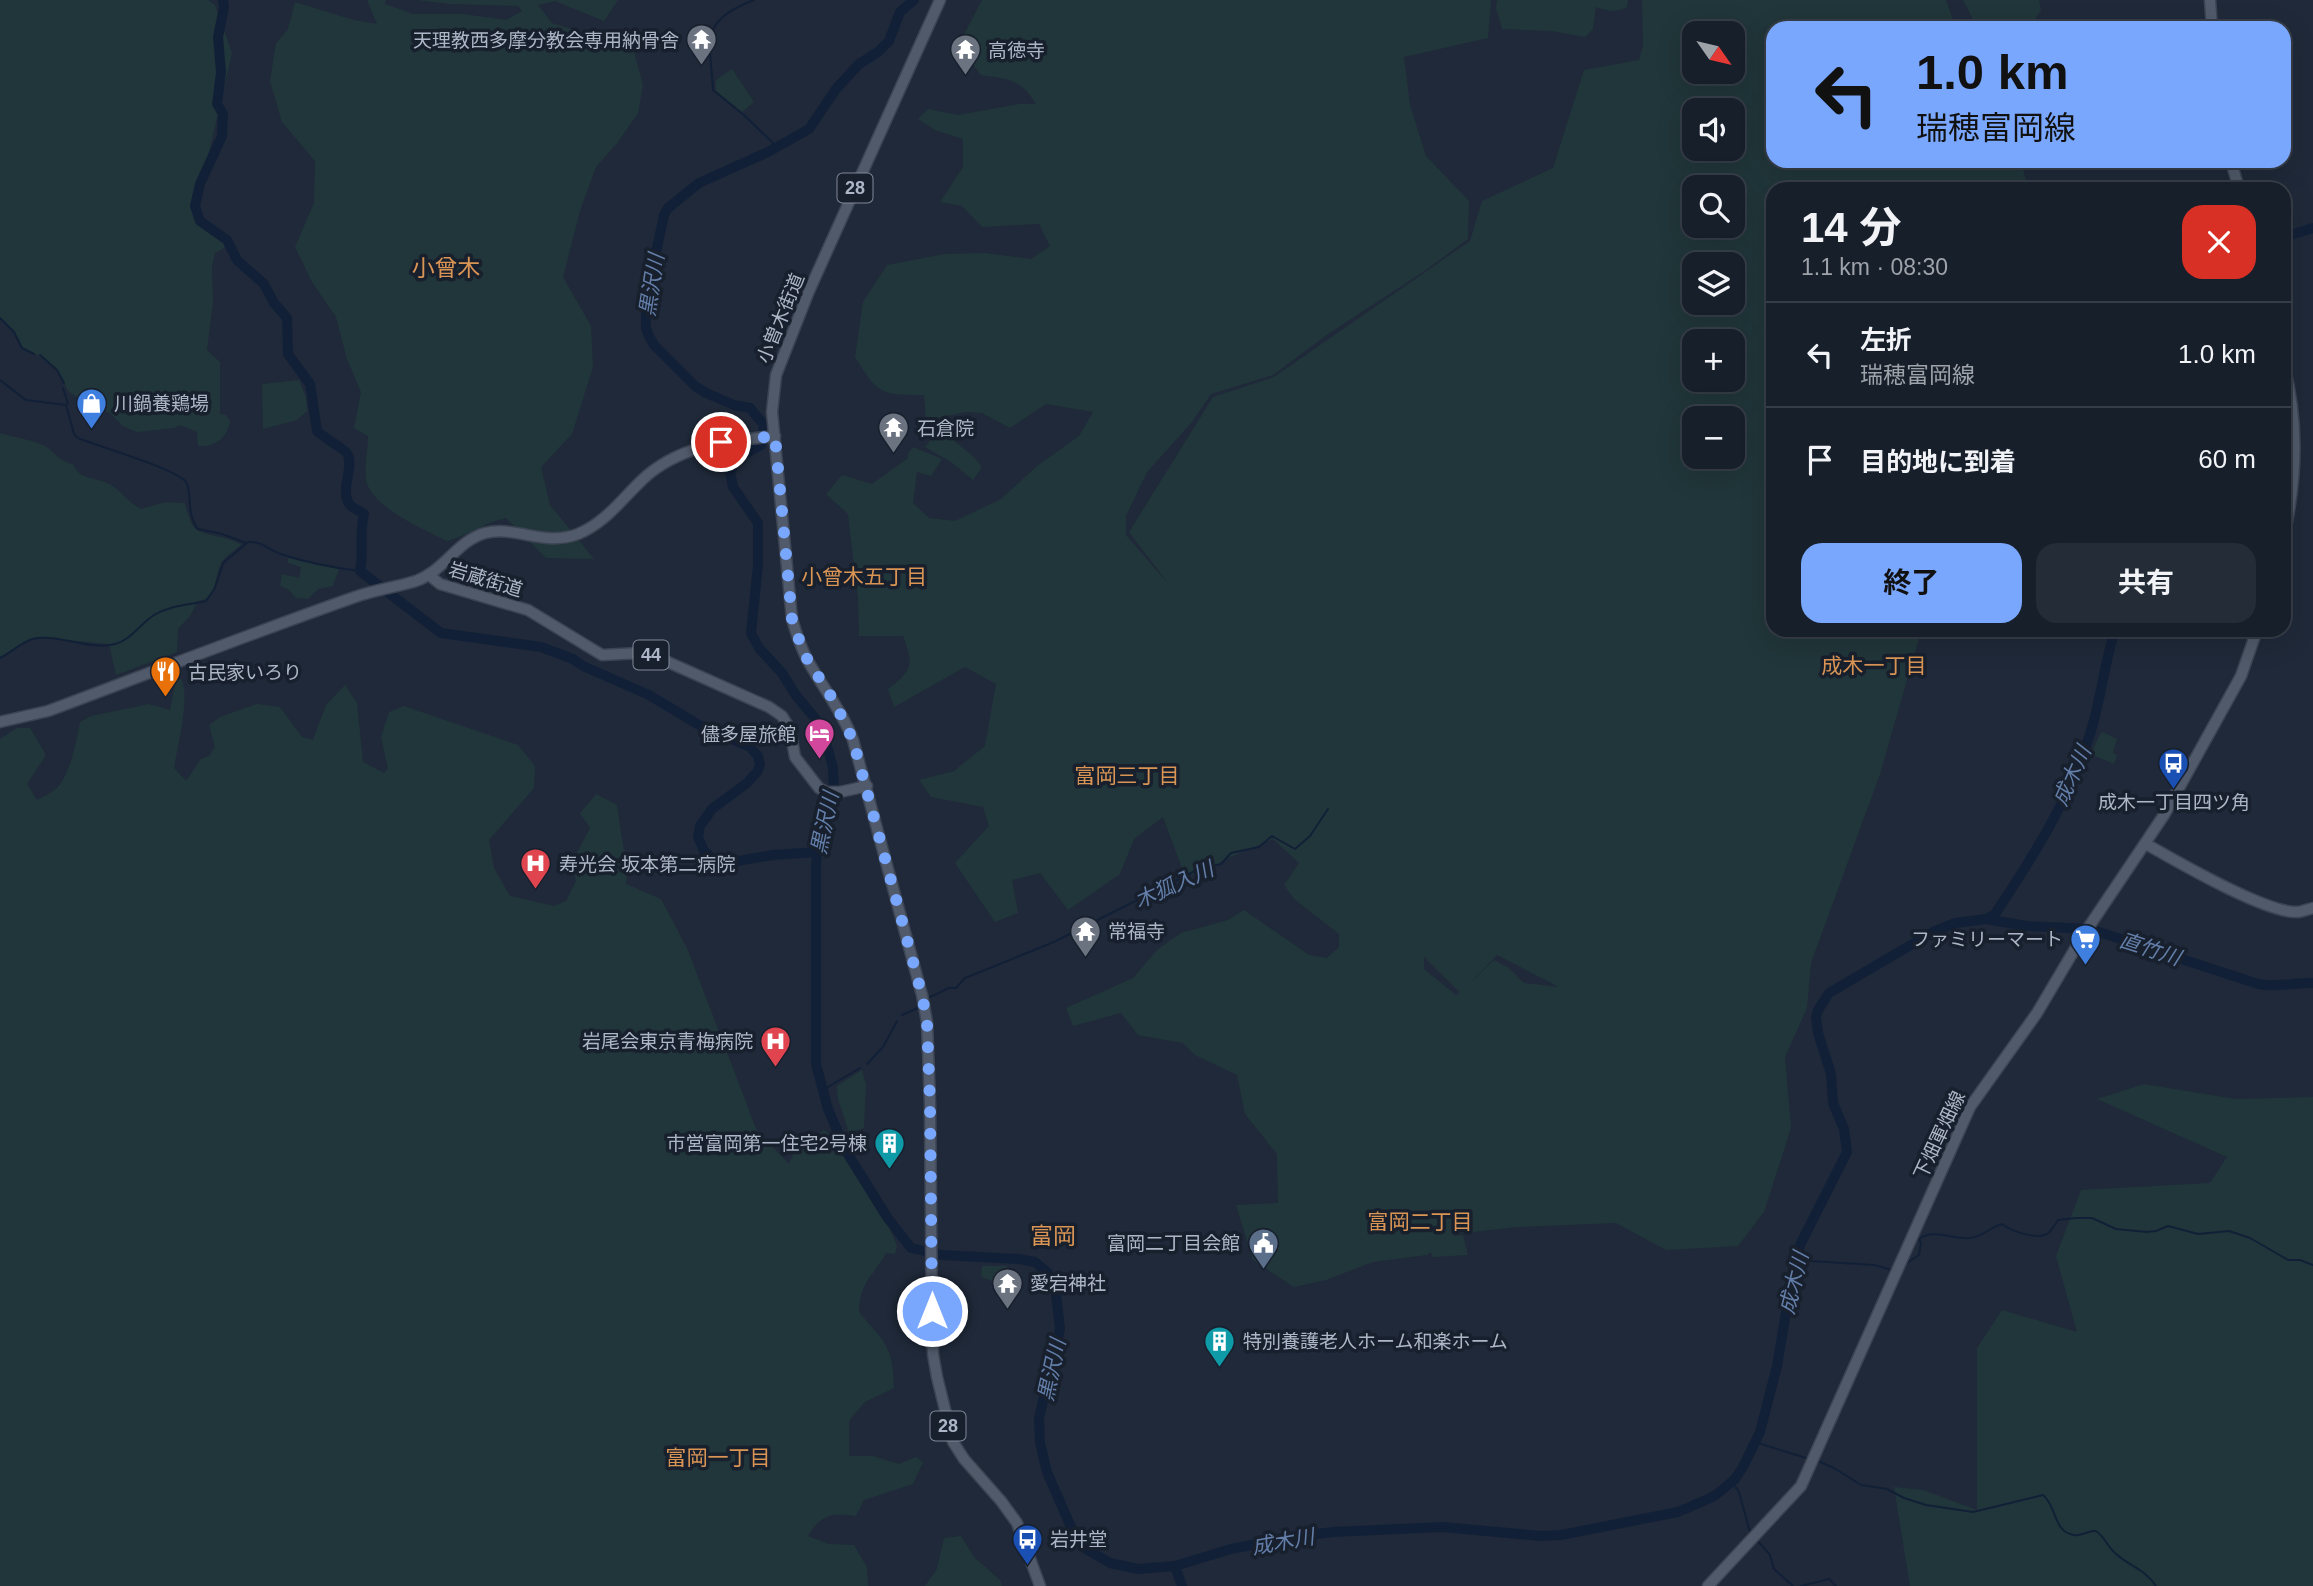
<!DOCTYPE html>
<html lang="ja">
<head>
<meta charset="utf-8">
<style>
	body { margin:0; font-family:Helvetica,"Noto Sans JP",sans-serif; background:#242c37; color:#f1f3f6; height:100vh; display:flex; flex-direction:column; font-size:26px; white-space:nowrap }
	* { box-sizing:border-box; margin:0 }
	p { font-size:23px; color:#9ea2a9 }
	.icon { flex:none; width:38px; height:38px; fill:none; stroke:currentColor; stroke-width:2; stroke-linecap:round; stroke-linejoin:round }
	.map { position:relative; flex:1; overflow:hidden }
	.drawer { position:absolute; left:1766px; top:182px; width:525px; height:455px; display:flex; flex-direction:column; background:#171f2b; border-radius:21px; box-shadow:0 7px 28px #0002,0 0 0 2px #363d47 }
	.drawer>* { flex:none }
	.hud { position:absolute; left:1766px; top:21px; width:525px; height:147px; border-radius:21px; box-shadow:0 7px 28px #0002,0 0 0 2px #363d47; background:#7aa7fe; color:#111; overflow:hidden }
	.needle { width:46px; rotate:124deg }
	.fabs { position:absolute; left:1682px; top:21px; display:grid; gap:14px }
	.fabs a { display:grid; place-items:center; width:63px; height:63px; border-radius:14px; background:#171f2b; box-shadow:0 7px 28px #0002,0 0 0 2px #363d47; font-size:35px }
	.pin { position:absolute; display:grid; place-items:center; width:60px; height:60px; color:#fff; margin:-30px; border:4px solid #fff; border-radius:50%; box-shadow:0 2px 7px #0007 }
	.me { position:absolute; width:77px; margin:-38px; rotate:0deg; stroke-linejoin:round; filter:drop-shadow(0 0 5px #0008) }
	.turn { display:flex; align-items:center; gap:24px; height:147px; padding:0 35px; font-size:32px }
	.turn .icon { width:91px; height:91px; stroke-width:2.5 }
	.turn b { display:block; font-size:49px; line-height:60px }
	.round { display:grid; place-items:center; flex:none; width:74px; height:74px; border-radius:21px; background:#242c37 }
	.head { display:flex; align-items:center; justify-content:space-between; height:119px; padding:0 35px }
	h1 { font-size:42px; font-weight:700; line-height:52px }
	.action { display:flex; gap:14px; margin-top:auto; padding:14px 35px }
	.action a { flex:1; height:80px; border-radius:21px; background:#7aa7fe; color:#111; font-size:28px; font-weight:700; line-height:80px; text-align:center }
	.action a+a { background:#242c37; color:#f1f3f6 }
	ul { padding:0; list-style:none }
	li { display:flex; align-items:center; gap:21px; height:105px; padding:0 35px; border-top:2px solid #363d47 }
	li div { flex:1 }
	li b { display:block; font-size:26px }
	li em { font-style:normal }
	.map>svg:first-child { display:block }
	.green { fill:#21363a; fill-rule:evenodd }
	.lines { fill:none; stroke-linecap:round; stroke-linejoin:round }
	.stream { stroke:#122037; stroke-width:2 }
	.river { stroke:#122037; stroke-width:10 }
	.major-casing { stroke:#3c4453; stroke-width:13 }
	.major { stroke:#505a6a; stroke-width:10 }
	.route { stroke:#7aa7fe; stroke-width:12; stroke-dasharray:0 21.6 }
	.labels { text-anchor:middle; stroke-width:7; stroke-linejoin:round; paint-order:stroke }
	.shield { fill:#18202e; stroke:#808998; stroke-width:2 }
	.shield-label { font-size:18px; font-weight:bold; fill:#adb6c6 }
	.poi-label { font-size:19px; fill:#adb6c6; stroke:#18202e; text-anchor:start }
	.street-label { font-size:19px; fill:#adb6c6; stroke:#18202e }
	.water-label { font-size:21px; font-style:italic; fill:#637ea8; stroke:#18202e }
	.neighbourhood-label { font-size:21px; fill:#da9555; stroke:#18202e }
	.quarter-label { font-size:23px; fill:#da9555; stroke:#18202e }
</style>
</head>
<body>
<div class="map">
<svg width="2313" height="1586" viewBox="0 0 2313 1586">
	<rect width="100%" height="100%" fill="#1f2939"/>
	<!-- green -->
	<path class="green" d="M0 0H208L215 5 232 53 206 165 192 200 193 212 206 229 222 239 226 243 224 248 215 253 212 267 213 303 207 350 220 362V414L226 415 230 421C227 438 216 447 198 446L197 432 180 425 174 428 137 432 123 426 110 413 86 403 69 392 57 370 42 357 22 348 14 332 0 318Z
		M367 0H386L385 4 413 14H463L506 20 522 11 518 6 450 4 416 0H618L604 21 555 1 538 5 552 23 633 48 643 85 638 113 618 142 596 167 580 211 563 277 591 326 593 367 572 434 541 467 550 505 594 559 546 558 506 518C483 523 470 535 447 541 425 530 371 507 366 480 364 467 368 450 368 436L354 428 361 392 347 359 336 317 312 282 295 247 314 203 315 161 282 122 270 81 276 43 288 29 295 2 354 20 377 24Z
		M982 0H1491L1488 38 1404 57 1410 105 1426 156 1469 201 1468 239 1423 272 1328 334 1273 375 1211 394 1192 422 1147 472 1126 516V535L1171 587 1129 532 1213 397 1274 377 1470 241 1482 201 1553 168 1584 70 1639 60 1643 45 1642 0H1946L1956 28H1773V161H2021L2028 189H1773V630H1927L1919 638 1880 774 1811 963 1807 1008 1785 1057 1791 1128 1764 1212 1738 1246 1666 1250 1616 1223 1517 1227 1455 1234 1453 1236 1463 1235 1468 1255 1432 1257 1431 1252 1427 1255 1373 1262 1326 1280 1294 1287 1253 1260 1236 1205 1278 1203 1277 1154 1245 1114 1237 1075 1195 1055 1183 1043 1138 1035 1121 1013 1073 1026 1066 1008 1133 978 1158 949 1181 933 1228 920 1244 910 1309 955 1327 958 1339 947V934L1294 899 1284 885 1299 863 1273 839 1228 858 1197 877 1182 868 1163 817 1134 839 1120 874 1068 910 1040 873 1012 880 1018 913 995 922 955 863 989 826 983 807 931 797 919 780 954 771 985 746 996 684 965 667 894 707 888 689C913 670 914 665 903 636H859L858 599 848 514 826 494 842 475 872 484 908 458V453L913 447 942 459 931 476 917 472 913 503 929 518 955 521 1001 499 1037 466 1079 436 1093 412 1046 404 1010 428 982 413 966 412 926 420 924 395C880 395 878 394 855 357L863 302 887 265 945 254 984 253 1031 259 1050 246 1039 224 982 227 962 206 940 202 963 167V139L935 130 918 119 928 109 958 115 1019 104H1036C1019 77 1010 80 981 75L958 46ZM1694 33H1732V72H1694ZM1694 110H1732V149H1694ZM1694 187H1732V226H1694ZM1694 264H1732V303H1694ZM1694 341H1732V380H1694ZM1694 418H1732V457H1694ZM1497 955 1559 987H1560L1524 983 1509 968 1494 960 1468 985ZM1424 957 1459 992V993L1456 995 1424 969Z
		M1497 0H1628L1627 7C1615 13 1608 11 1596 7L1593 29 1585 37 1552 31 1502 29 1496 8Z
		M1963 0H2039L2041 10 2029 28H1980L1976 25Z
		M732 69 754 102 742 112 716 91V80Z
		M299 380 306 397 307 411 297 420 263 429 262 384Z
		M940 429 974 457 982 467 973 480 951 462 925 447Z
		M0 433C15 438 31 439 45 446 55 452 61 463 73 464 77 478 94 478 105 482 120 488 127 502 141 509L166 502 185 503C187 510 189 520 193 526 200 537 228 535 241 545 235 550 228 554 223 560 213 574 219 599 198 601L190 616 178 629 177 652 116 675 109 644 35 637 0 657Z
		M288 558 339 569 333 586 318 589 308 599 296 598 288 589 280 586 282 574 299 578 301 567 288 563Z
		M181 679C191 693 177 750 174 768L186 781 201 759 209 756 215 747 209 725 220 717 257 704 280 707 302 737 313 740 326 705 345 685 357 703 363 762 384 773 388 769 381 737 389 712 404 706 518 745 535 766 534 788 489 840 494 868 510 896 554 906 566 901 576 881 572 862 590 828 580 813 596 794 617 805 623 846 628 858 626 884 661 899 687 948 757 1131 789 1164 795 1150 824 1130 841 1142 886 1220 897 1246 895 1254 886 1253C873 1277 860 1281 859 1312 885 1343 893 1345 894 1388L865 1402 849 1421V1456H873L899 1464 916 1457 923 1462 913 1484 864 1500 856 1516C833 1512 820 1515 808 1536L829 1544 854 1545 867 1567 868 1586H0V739L17 728H30L46 755 27 784 37 800C45 796 56 791 61 783 71 768 77 740 80 722L91 716 149 704 170 710 176 680Z
		M2103 732 2117 739 2113 753 2117 755 2114 764 2091 754 2100 734Z
		M862 1070 866 1084 864 1128 849 1133 838 1099 837 1086Z
		M2144 1084 2235 1099 2313 1097V1586H1910L1894 1487 1923 1490 1977 1510V1348L2002 1310 2077 1332 2056 1256 2081 1190 2210 1183 2227 1157 2097 1099Z
		M982 1266H1007V1280L992 1281 981 1277Z
		M961 1536 974 1557 1000 1580 1002 1586H925L937 1569 944 1538Z"/>
	<g class="lines">
		<!-- stream -->
		<path class="stream" d="M754 0C699 21 710 39 713 90L745 116 777 147
			M0 318 14 332 22 348 34 354
			M40 355 57 370 64 383
			M0 380 26 400 66 405 74 434 78 438C97 446 177 469 186 482 193 492 185 513 198 529L222 534 246 543
			M63 388 68 404
			M0 658C11 653 21 642 33 639 58 633 90 651 115 644 131 640 140 624 154 615 171 605 188 605 206 601L215 588 223 563 248 542C262 541 270 551 284 555 308 563 335 568 360 571
			M928 998 949 988H956L965 978 1054 942 1199 869 1221 864 1231 853 1259 847 1272 836 1295 849 1310 836 1328 809
			M902 1015 918 1008
			M867 1064 883 1047 897 1021
			M823 1090 860 1068
			M1795 1260 1874 1265 1892 1270
			M1904 1265 1919 1255 1921 1243 1919 1239C1934 1228 1953 1240 1970 1238 1982 1237 1991 1227 2002 1224 2011 1231 2036 1240 2047 1234 2051 1232 2055 1224 2058 1220L2076 1218H2092L2116 1229 2147 1232 2156 1231 2168 1226 2198 1234 2229 1231 2250 1238 2288 1260H2300L2313 1265
			M1755 1442 1809 1459
			M1818 1461 1834 1468 1861 1485 1887 1489 1904 1498 1926 1505 1973 1512 2043 1495C2057 1506 2053 1532 2074 1535 2081 1537 2088 1530 2096 1531 2105 1537 2107 1546 2115 1553 2130 1567 2144 1568 2156 1586
			M1732 1482 1739 1492 1750 1532
			M1756 1539 1770 1555 1774 1569 1793 1586
			M1801 1586 1829 1579 1836 1586"/>
		<!-- river -->
		<path class="river" d="M223 0 224 7 218 37 221 72 217 104 223 114 222 136 200 184 195 206 200 221 227 240 237 260 264 284 274 303 287 318 288 354 310 384 317 431C323 437 347 451 348 455 354 469 339 491 350 505 354 509 360 511 364 514 359 532 364 551 360 571L441 633 541 647 573 659 583 666 649 695 699 725 750 747 758 756 760 765 757 772 747 783 712 809 700 826 698 837 704 851 716 862 726 863 773 855 817 852
			M914 0 900 12 889 41 878 52 859 64 836 89 809 129 768 152 699 183 668 208 664 215 646 300V328L649 336 654 345 695 386 706 393 734 405 750 408 764 425 761 445 737 458 730 472 733 487 758 523V565L751 633 759 648 782 673 795 694 822 727 833 768 834 795 831 809 817 852 816 867V1064L828 1109 846 1151 887 1217 911 1248 941 1255 1019 1259 1035 1262 1048 1273 1055 1285 1060 1329 1039 1418 1040 1443 1047 1472 1071 1527 1086 1549 1110 1563 1138 1569 1175 1566 1231 1549 1297 1536 1334 1532 1442 1527 1541 1536 1561 1535 1678 1512 1708 1499 1716 1495 1735 1479 1743 1467 1760 1432 1777 1366 1795 1260 1801 1243 1847 1152 1844 1129 1833 1103 1831 1074 1818 1033 1816 1017 1818 1010 1829 993 1933 932 1955 923 1986 919 1995 914C2033 857 2069 800 2090 734 2101 700 2104 664 2115 630
			M2284 237 2313 228
			M1986 919 2027 926 2090 929 2258 984C2277 988 2294 982 2313 983
			M1175 1566 1182 1586"/>
		<defs>
			<path id="major" d="M940 0 809 291 776 375 772 412 792 619C796 633 801 648 808 661 823 688 842 711 853 740L922 995 927 1022 930 1103 932 1331 933 1354 937 1377 953 1442 964 1459 1001 1501 1017 1523 1040 1586
				M2210 0 2212 28
				M2231 161 2239 189
				M2284 366C2299 422 2297 479 2284 536
				M429 575 440 584 528 610 602 655 640 653 652 655 769 707 782 716 790 729 795 757 819 788 826 792H840L867 786
				M0 722 48 711C150 673 252 633 355 597 375 590 396 587 416 581 444 571 457 541 485 533 515 525 543 547 578 534 605 523 622 499 642 480 679 445 727 441 775 436
				M2146 844C2176 861 2265 913 2297 912 2302 912 2308 909 2313 908
				M1708 1586 1801 1486 1970 1107 2037 1013 2082 937 2164 815 2241 676 2257 630"/>
		</defs>
		<!-- major casing -->
		<use href="#major" class="major-casing"/>
		<!-- major -->
		<use href="#major" class="major"/>
	</g>
	<g class="lines">
		<!-- route -->
		<path class="route" d="M721 442 775 436 792 619 804 654 834 701 853 740 922 995 927 1022 930 1103 932 1311"/>
	</g>
	<!-- icons -->
	<defs>
		<symbol id="temple-pin" viewBox="-11 -11 22 30"><path d="M0 17L-7.5 6A9.5 9.5 0 1 1 7.5 6Z" fill="#6b7280" stroke="#18202e"/><path d="M0-6L5-2H3V0L6.5 2.5H4V6H1.5V3h-3V6H-4V2.5H-6.5L-3 0V-2H-5Z" fill="#fff"/></symbol>
		<symbol id="shop-pin" viewBox="-11 -11 22 30"><path d="M0 17L-7.5 6A9.5 9.5 0 1 1 7.5 6Z" fill="#3f7fe0" stroke="#18202e"/><path d="M-5-2.5h2.3a2.7 3.5 0 0 1 5.4 0H5L5.5 6h-11ZM-1.5-2.5h3a1.5 2.3 0 0 0-3 0Z" fill="#fff"/></symbol>
		<symbol id="restaurant-pin" viewBox="-11 -11 22 30"><path d="M0 17L-7.5 6A9.5 9.5 0 1 1 7.5 6Z" fill="#e8710a" stroke="#18202e"/><path d="M-5-6h1v4h1v-4h1v4h1v-4h1v5L-1.5 .5V6h-2V.5L-5-1ZM5-6V6H3V1.5H1.5Q1.5-4 5-6Z" fill="#fff"/></symbol>
		<symbol id="hotel-pin" viewBox="-11 -11 22 30"><path d="M0 17L-7.5 6A9.5 9.5 0 1 1 7.5 6Z" fill="#d1479c" stroke="#18202e"/><path d="M-6-4.5h1.5V1H6V5H4.5V3h-9V5H-6ZM-4 0a1.8 1.8 0 1 1 3.6 0ZM.5 0V-2.5h3Q6-2.5 6 0Z" fill="#fff"/></symbol>
		<symbol id="bus-pin" viewBox="-11 -11 22 30"><path d="M0 17L-7.5 6A9.5 9.5 0 1 1 7.5 6Z" fill="#1a4fb4" stroke="#18202e"/><path d="M-5-6H5V4H4V6H2V4H-2V6H-4V4H-5ZM-3.5-4V0h7V-4ZM-3.5 1.2v1.5H-2V1.2ZM2 1.2v1.5H3.5V1.2Z" fill="#fff"/></symbol>
		<symbol id="hospital-pin" viewBox="-11 -11 22 30"><path d="M0 17L-7.5 6A9.5 9.5 0 1 1 7.5 6Z" fill="#e0444e" stroke="#18202e"/><path d="M-5-5h3v3.5h4V-5h3V5h-3V1.5h-4V5h-3Z" fill="#fff"/></symbol>
		<symbol id="supermarket-pin" viewBox="-11 -11 22 30"><path d="M0 17L-7.5 6A9.5 9.5 0 1 1 7.5 6Z" fill="#3f7fe0" stroke="#18202e"/><path d="M-6-5.5h2.5l.6 2H6L4.5 2H-2.5L-4.4-4H-6ZM-1.5 3.2a1.3 1.3 0 1 0 .1 0ZM3 3.2a1.3 1.3 0 1 0 .1 0Z" fill="#fff"/></symbol>
		<symbol id="building-pin" viewBox="-11 -11 22 30"><path d="M0 17L-7.5 6A9.5 9.5 0 1 1 7.5 6Z" fill="#0f9aa8" stroke="#18202e"/><path d="M-4-6H4V6H1V3H-1V6H-4ZM-2.5-4.3h1.7v1.8h-1.7ZM.8-4.3h1.7v1.8H.8ZM-2.5-1h1.7V.8h-1.7ZM.8-1h1.7V.8H.8Z" fill="#fff"/></symbol>
		<symbol id="civic-pin" viewBox="-11 -11 22 30"><path d="M0 17L-7.5 6A9.5 9.5 0 1 1 7.5 6Z" fill="#5c6f8a" stroke="#18202e"/><path d="M-.6-6.5H3V-4.5H.6V-3L4-1V1h2V6H-6V1h2V-1L-.6-3ZM-1.2 2.5V6h2.4V2.5Z" fill="#fff"/></symbol>
	</defs>
	<g fill-rule="evenodd">
		<use href="#temple-pin" x="684" y="22" width="35" height="47"/>
		<use href="#temple-pin" x="948" y="32" width="35" height="47"/>
		<use href="#shop-pin" x="74" y="386" width="35" height="47"/>
		<use href="#temple-pin" x="876" y="410" width="35" height="47"/>
		<use href="#restaurant-pin" x="148" y="654" width="35" height="47"/>
		<use href="#hotel-pin" x="802" y="716" width="35" height="47"/>
		<use href="#bus-pin" x="2156" y="746" width="35" height="47"/>
		<use href="#hospital-pin" x="518" y="846" width="35" height="47"/>
		<use href="#temple-pin" x="1068" y="914" width="35" height="47"/>
		<use href="#supermarket-pin" x="2068" y="922" width="35" height="47"/>
		<use href="#hospital-pin" x="758" y="1024" width="35" height="47"/>
		<use href="#building-pin" x="872" y="1126" width="35" height="47"/>
		<use href="#civic-pin" x="1246" y="1226" width="35" height="47"/>
		<use href="#temple-pin" x="990" y="1266" width="35" height="47"/>
		<use href="#building-pin" x="1202" y="1324" width="35" height="47"/>
		<use href="#bus-pin" x="1010" y="1522" width="35" height="47"/>
	</g>
	<g class="labels">
		<!-- shield labels -->
		<g class="shield">
			<rect x="837.5" y="173.5" width="35" height="29" rx="5"/>
			<rect x="633.5" y="640.5" width="35" height="29" rx="5"/>
			<rect x="930.5" y="1411.5" width="35" height="29" rx="5"/>
		</g>
		<g class="shield-label">
			<text x="855" y="194">28</text>
			<text x="651" y="661">44</text>
			<text x="948" y="1432">28</text>
		</g>
		<!-- poi labels -->
		<g class="poi-label">
			<text x="679" y="47" text-anchor="end">天理教西多摩分教会専用納骨舎</text>
			<text x="988" y="57">高徳寺</text>
			<text x="114" y="410">川鍋養鶏場</text>
			<text x="917" y="435">石倉院</text>
			<text x="188" y="679">古民家いろり</text>
			<text x="796" y="741" text-anchor="end">儘多屋旅館</text>
			<text x="2174" y="809" text-anchor="middle">成木一丁目四ツ角</text>
			<text x="559" y="871">寿光会 坂本第二病院</text>
			<text x="1108" y="938">常福寺</text>
			<text x="2063" y="946" text-anchor="end">ファミリーマート</text>
			<text x="753" y="1048" text-anchor="end">岩尾会東京青梅病院</text>
			<text x="867" y="1150" text-anchor="end">市営富岡第一住宅2号棟</text>
			<text x="1240" y="1250" text-anchor="end">富岡二丁目会館</text>
			<text x="1030" y="1290">愛宕神社</text>
			<text x="1243" y="1348">特別養護老人ホーム和楽ホーム</text>
			<text x="1050" y="1546">岩井堂</text>
		</g>
		<!-- street labels -->
		<g class="street-label">
			<text transform="translate(780 318) rotate(-68)" y="7">小曽木街道</text>
			<text transform="translate(486 579) rotate(17)" y="7">岩蔵街道</text>
			<text transform="translate(1939 1135) rotate(-65)" y="7">下畑軍畑線</text>
		</g>
		<!-- water labels -->
		<g class="water-label">
			<text transform="translate(652 285) rotate(-81)" y="7">黒沢川</text>
			<text transform="translate(2072 776) rotate(-66)" y="7">成木川</text>
			<text transform="translate(825 823) rotate(-78)" y="7">黒沢川</text>
			<text transform="translate(1174 885) rotate(-24)" y="7">木狐入川</text>
			<text transform="translate(2150 949) rotate(18)" y="7">直竹川</text>
			<text transform="translate(1794 1283) rotate(-76)" y="7">成木川</text>
			<text transform="translate(1052 1370) rotate(-78)" y="7">黒沢川</text>
			<text transform="translate(1283 1542) rotate(-10)" y="7">成木川</text>
		</g>
		<!-- neighbourhood labels -->
		<g class="neighbourhood-label">
			<text x="864" y="584">小曾木五丁目</text>
			<text x="1874" y="673">成木一丁目</text>
			<text x="1127" y="783">富岡三丁目</text>
			<text x="1420" y="1229">富岡二丁目</text>
			<text x="718" y="1465">富岡一丁目</text>
		</g>
		<!-- quarter labels -->
		<g class="quarter-label">
			<text x="446" y="276">小曾木</text>
			<text x="1053" y="1244">富岡</text>
		</g>
	</g>
</svg>
<div class="fabs">
<a><svg class="needle" viewBox="-14 -14 28 28"><path d="M0-13l5 13h-10z" fill="#e53935"/><path d="M0 13l5-13h-10z" fill="#9ea2a9"/></svg></a>
<a><svg class="icon" aria-label="sound" viewBox="0 0 24 24"><path d="M4 9h4l5-4v14l-5-4H4zM17 9q2 3 0 6"/></svg></a>
<a><svg class="icon" aria-label="search" viewBox="0 0 24 24"><circle cx="10" cy="10" r="6"/><path d="M15 15l6 6"/></svg></a>
<a><svg class="icon" aria-label="layers" viewBox="0 0 24 24"><path d="M12 4l9 5-9 5-9-5zM3 14l9 5 9-5"/></svg></a>
<a>+</a>
<a>−</a>
</div>
<div class="pin" style="left:721px;top:442px;background:#d93025"><svg class="icon" aria-label="arrive" viewBox="0 0 24 24"><path d="M6 21V4h12l-3 4 3 4H6"/></svg></div>
<svg class="me" style="left:932px;top:1311px" viewBox="-20 -20 40 40"><circle r="17" fill="#7aa7fe" stroke="#fff" stroke-width="3"/><path d="M0-11L8 9 0 5-8 9z" fill="#fff"/></svg>
<div class="hud">
<div class="turn"><svg class="icon" aria-label="left" viewBox="0 0 24 24"><path d="M17 20v-9H6M10 6l-5 5 5 5"/></svg><div><b>1.0 km</b>瑞穂富岡線</div></div>
</div>
<section class="drawer">
<div class="head"><div><h1>14 分</h1><p>1.1 km · 08:30</p></div><a class="round" style="background:#d93025;color:#fff"><svg class="icon" aria-label="close" viewBox="0 0 24 24"><path d="M6 6l12 12M18 6L6 18"/></svg></a></div>
<ul>
<li><svg class="icon" aria-label="left" viewBox="0 0 24 24"><path d="M17 20v-9H6M10 6l-5 5 5 5"/></svg><div><b>左折</b><p>瑞穂富岡線</p></div><em>1.0 km</em></li>
<li><svg class="icon" aria-label="arrive" viewBox="0 0 24 24"><path d="M6 21V4h12l-3 4 3 4H6"/></svg><div><b>目的地に到着</b></div><em>60 m</em></li>
</ul>
<div class="action"><a>終了</a><a>共有</a></div>
</section>
</div>
</body>
</html>
